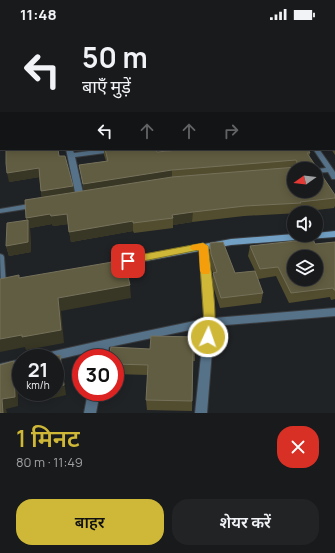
<!DOCTYPE html>
<html lang="hi">
<head>
<meta charset="utf-8">
<style>
	body { margin:0; font-family:Manrope,"Noto Sans Devanagari",sans-serif; background:#212325; color:#f1f3f6; height:100vh; display:flex; flex-direction:column; font-size:15px; white-space:nowrap }
	* { box-sizing:border-box; margin:0 }
	p { font-size:13px; color:#9fa1a3 }
	.icon { flex:none; width:22px; height:22px; fill:none; stroke:currentColor; stroke-width:2; stroke-linecap:round; stroke-linejoin:round }
	.map { position:relative; height:385px; overflow:hidden }
	.details { display:flex; flex-direction:column; background:#181a1c; flex:1 }
	.details>* { flex:none }
	.banner { position:absolute; left:0px; top:0px; width:335px; height:122px; box-shadow:0 2px 10px #0003,0 0 0 1px #36383b; background:#181a1c; color:#f1f3f6; overflow:hidden }
	.needle { width:26px; rotate:256deg }
	.controls { position:absolute; left:287px; top:134px; display:grid; gap:8px }
	.controls a { display:grid; place-items:center; width:36px; height:36px; border-radius:50%; background:#181a1c; box-shadow:0 2px 10px #0003,0 0 0 1px #36383b; font-size:20px }
	.speed { position:absolute; left:12px; top:321px; display:flex; gap:8px; font-size:20px; font-weight:700; text-align:center }
	.speed>* { display:grid; place-content:center; width:52px; height:52px; border-radius:50%; background:#181a1c; box-shadow:0 2px 10px #0003,0 0 0 1px #36383b; line-height:1 }
	.speed small { font-size:10px; font-weight:400 }
	.speed .limit { border:6px solid #d22; background:#fff; color:#111 }
	.pin { position:absolute; display:grid; place-items:center; width:34px; height:34px; color:#fff; margin:-17px; border-radius:8px; box-shadow:0 2px 6px #0006 }
	.me { position:absolute; width:44px; margin:-22px; rotate:3deg; stroke-linejoin:round; filter:drop-shadow(0 0 3px #0008) }
	.turn { display:flex; align-items:center; gap:14px; height:84px; padding:0 16px; font-size:18px }
	.turn .icon { width:52px; height:52px; stroke-width:2.5 }
	.turn b { display:block; font-size:28px; line-height:34px }
	.lanes { display:flex; align-items:center; height:38px; padding:0 16px; background:#0003; justify-content:center; gap:20px; direction:ltr }
	.lanes .off { opacity:.35 }
	.round { display:grid; place-items:center; flex:none; width:42px; height:42px; border-radius:16px; background:#212325 }
	.summary { display:flex; align-items:center; justify-content:space-between; height:68px; padding:0 16px }
	h1 { font-size:24px; font-weight:600; line-height:30px; color:#cfb837 }
	.cta { display:flex; gap:8px; margin-top:auto; padding:8px 16px }
	.cta a { flex:1; height:46px; border-radius:16px; background:#cfb837; color:#111; font-size:16px; font-weight:600; line-height:46px; text-align:center }
	.cta a+a { background:#212325; color:#f1f3f6 }
	.status { display:flex; justify-content:space-between; align-items:center; height:28px; padding:0 20px; background:#181a1c; direction:ltr }
	.status svg { height:11px; fill:currentColor }
	.map>svg:first-child { display:block }
	.lines { fill:none; stroke-linecap:round; stroke-linejoin:round }
	.street-casing { stroke:#3a3d40; stroke-width:2 }
	.secondary-casing { stroke:#3a3d40; stroke-width:2 }
	.street { fill:#567289; fill-rule:evenodd }
	.secondary { fill:#71a0c4; fill-rule:evenodd }
	.wall { fill:#524d2f }
	.shaded-wall { fill:#383624 }
	.building { fill:#615d42; stroke:#75715b; fill-rule:evenodd }
	.route { fill:#cfb837; stroke:#877824 }
	.slow { fill:#f59e0b }
</style>
</head>
<body>
<div class="status"><b>11:48</b><svg viewBox="0 0 49 12"><path d="M0 12V9h3v3zM5 12V6h3v6zM10 12V3h3v9zM15 12V0h3v12zM26 1h20v11H26zM47 4h2v5h-2z"/></svg></div>
<div class="map">
<svg width="335" height="385" viewBox="0 0 335 385">
	<rect width="100%" height="100%" fill="#202326"/>
	<g class="lines">
		<defs>
			<path id="street" d="M233 0H237L238 1H234Z
				M334 60 335 61V65L334 64Z
				M66 121H72L74 125 104 121H123L120 123 75 129 84 169 80 171 76 169Z
				M313 121H319L335 144V151H332L328 144 316 145V141L326 140Z
				M35 175H38L39 177 38 179 0 185V181Z
				M203 215 207 218 214 290 335 280V288L214 298 207 385H195L204 299 109 319 107 330H97L98 322 55 332V330H41L42 327 46 325 104 312 204 291 199 218Z
				M0 226 3 227 4 229 6 257 4 259 1 260Z
				M21 331V341L0 346V336Z
				M88 364H100L96 385H84Z"/>
			<path id="secondary" d="M335 203V209L231 217 114 239 111 238 110 236 111 234 114 233 231 211 294 206 316 207V205Z"/>
		</defs>
		<!-- street casing -->
		<use href="#street" class="street-casing"/>
		<!-- secondary casing -->
		<use href="#secondary" class="secondary-casing"/>
		<!-- street -->
		<use href="#street" class="street"/>
		<!-- secondary -->
		<use href="#secondary" class="secondary"/>
	</g>
	<!-- wall -->
	<path class="wall" d="M0 0H24V1H1V80H0Z
		M267 0H335V26H334V1H267Z
		M334 88 335 89V127L331 121H334Z
		M104 121H156L157 124 310 125 309 129 335 167V178L334 180 299 184V185L244 188 192 194 173 197V200L134 205 133 203 71 214 68 196 53 198 52 196 30 200 31 224 9 228 6 218 26 192V190L42 170 39 149 9 154 59 128 73 158 74 165 84 163 79 137 106 133 104 127Z
		M335 214V271L331 272 330 269 289 275 276 248 258 251 263 265 261 275 220 280 212 255 213 245 210 236 209 225 210 215 235 245 255 243 248 228 250 218 315 216Z
		M195 323V333H193L192 383 147 382 146 372 148 347 115 346V330Z"/>
	<!-- shaded-wall -->
	<path class="shaded-wall" d="M13 0H24V1H13Z
		M39 140 40 149 9 154 7 145Z
		M172 142V152L84 165 83 156Z
		M73 158 74 167 42 172 41 163Z
		M193 184 192 194 173 197V190L172 187Z
		M50 186H67L69 196 53 198 52 196 30 200 31 224 9 228 6 218 28 199 26 190Z
		M133 193V203L71 214 69 204Z
		M130 257 131 270 61 283 64 315 26 322 25 319 0 324V311L58 270Z
		M60 327 62 337 66 367 41 373 39 364H55V359Z
		M14 333 18 343V378L6 381 7 385H3L2 371Z"/>
	<!-- building -->
	<path class="building" d="M0 0H13V1H1V72H0V37L1 32 0 31V9H1V5H0Z
		M44 0H218L219 1H44Z
		M276 0H335V14H334V1H277Z
		M334 88 335 89V116L334 115Z
		M6 121H58L59 128H65L73 158 41 163 39 140 7 145 6 135Z
		M105 121H156L157 124 190 121H308L310 125H307L335 167V170L300 174 301 175 245 178 193 184 172 187 173 190 133 195V193L69 204 67 186 51 188 50 186 26 190 25 172 172 149 297 139V134L296 132 172 142 83 156 79 137 108 133ZM294 141H316V163H294Z
		M28 192V214L6 218 7 195Z
		M313 211 315 216 335 214V262H334L333 260 291 265 278 239 260 241 250 218ZM294 229H316V251H294Z
		M223 214 235 245 255 243 263 265 221 270 213 245 217 244 211 226 210 215Z
		M124 232 130 257 58 270 61 302 22 309V307L0 311V251L19 247V250Z
		M151 308 195 309V323H193L192 373 146 372 148 337 115 336V330H109L111 319 150 321Z
		M60 327 64 357 55 359V330H46Z
		M14 333 15 369 2 371 3 385H0V337Z"/>
	<!-- route -->
	<path class="route" d="M203 215 208 218C210 238 220 297 212 312L208 314 204 312 202 309 204 294 199 222 128 236 123 233 128 229Z"/>
	<!-- slow -->
	<path class="slow" d="M203 215 208 218 210 243 209 246H202L200 243 199 222H192L190 220 192 217Z"/>
</svg>
<div class="controls">
<a><svg class="needle" viewBox="-14 -14 28 28"><path d="M0-13l5 13h-10z" fill="#e53935"/><path d="M0 13l5-13h-10z" fill="#9fa1a3"/></svg></a>
<a><svg class="icon" aria-label="sound" viewBox="0 0 24 24"><path d="M4 9h4l5-4v14l-5-4H4zM17 9q2 3 0 6"/></svg></a>
<a><svg class="icon" aria-label="layers" viewBox="0 0 24 24"><path d="M12 4l9 5-9 5-9-5zM3 14l9 5 9-5"/></svg></a>
</div>
<div class="speed"><div>21<small>km/h</small></div><div class="limit">30</div></div>
<div class="pin" style="left:128px;top:233px;background:#d93025"><svg class="icon" aria-label="arrive" viewBox="0 0 24 24"><path d="M6 21V4h12l-3 4 3 4H6"/></svg></div>
<svg class="me" style="left:208px;top:309px" viewBox="-20 -20 40 40"><circle r="17" fill="#cfb837" stroke="#fff" stroke-width="3"/><path d="M0-11L8 9 0 5-8 9z" fill="#fff"/></svg>
<div class="banner">
<div class="turn"><svg class="icon" aria-label="left" viewBox="0 0 24 24"><path d="M17 20v-9H6M10 6l-5 5 5 5"/></svg><div><b>50 m</b>बाएँ मुड़ें</div></div>
<div class="lanes"><svg class="icon" aria-label="left" viewBox="0 0 24 24"><path d="M17 20v-9H6M10 6l-5 5 5 5"/></svg><svg class="icon off" aria-label="ahead" viewBox="0 0 24 24"><path d="M12 20V5M6 11l6-6 6 6"/></svg><svg class="icon off" aria-label="ahead" viewBox="0 0 24 24"><path d="M12 20V5M6 11l6-6 6 6"/></svg><svg class="icon off" aria-label="right" viewBox="0 0 24 24"><path d="M7 20v-9h11M14 6l5 5-5 5"/></svg></div>
</div>
</div>
<section class="details">
<div class="summary"><div><h1>1 मिनट</h1><p>80 m · 11:49</p></div><a class="round" style="background:#d93025;color:#fff"><svg class="icon" aria-label="close" viewBox="0 0 24 24"><path d="M6 6l12 12M18 6L6 18"/></svg></a></div>
<div class="cta"><a>बाहर</a><a>शेयर करें</a></div>
</section>
</body>
</html>
